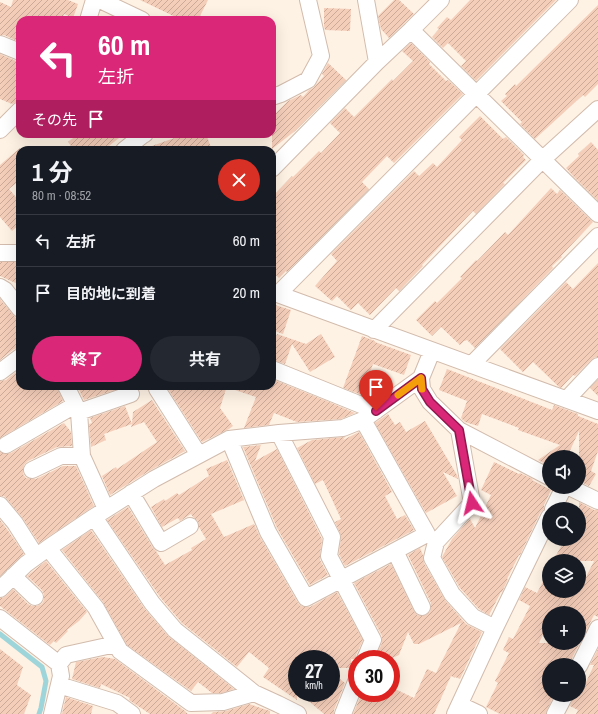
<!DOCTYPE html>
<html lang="ja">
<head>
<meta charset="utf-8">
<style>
	body { margin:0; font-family:"Archivo Narrow","Noto Sans JP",sans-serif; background:#242831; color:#f1f3f6; height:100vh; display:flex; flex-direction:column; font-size:15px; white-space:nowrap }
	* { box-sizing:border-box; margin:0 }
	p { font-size:13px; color:#9ea1a6 }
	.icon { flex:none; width:22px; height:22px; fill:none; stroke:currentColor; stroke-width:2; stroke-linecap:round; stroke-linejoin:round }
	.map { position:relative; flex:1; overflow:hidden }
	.drawer { position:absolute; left:16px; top:146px; width:260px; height:244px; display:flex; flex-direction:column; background:#171b24; border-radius:12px; box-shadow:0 4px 16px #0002 }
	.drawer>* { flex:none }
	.hud { position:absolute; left:16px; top:16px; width:260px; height:122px; border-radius:12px; box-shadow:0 4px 16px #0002; background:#db2777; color:#fff; overflow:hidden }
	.tools { position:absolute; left:542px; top:450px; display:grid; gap:8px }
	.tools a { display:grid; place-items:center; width:44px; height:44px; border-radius:50%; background:#171b24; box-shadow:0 4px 16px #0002; font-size:20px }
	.speed { position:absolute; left:288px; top:650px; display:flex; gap:8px; font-size:20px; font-weight:700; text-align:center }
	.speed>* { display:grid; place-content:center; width:52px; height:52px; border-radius:50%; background:#171b24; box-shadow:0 4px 16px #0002; line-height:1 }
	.speed small { font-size:10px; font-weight:400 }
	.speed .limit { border:6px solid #d22; background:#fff; color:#111 }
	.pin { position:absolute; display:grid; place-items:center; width:34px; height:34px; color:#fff; margin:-41px -17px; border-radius:50% 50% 50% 0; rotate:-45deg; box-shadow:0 0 4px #0007 }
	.pin .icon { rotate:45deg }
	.me { position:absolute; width:44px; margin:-22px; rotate:350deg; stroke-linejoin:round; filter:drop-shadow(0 0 3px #0008) }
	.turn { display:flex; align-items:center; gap:14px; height:84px; padding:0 16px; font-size:18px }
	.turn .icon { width:52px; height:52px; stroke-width:2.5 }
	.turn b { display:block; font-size:28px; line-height:34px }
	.then { display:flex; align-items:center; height:38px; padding:0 16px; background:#0003; gap:8px; font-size:15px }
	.round { display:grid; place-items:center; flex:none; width:42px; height:42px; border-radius:21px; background:#242831 }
	.head { display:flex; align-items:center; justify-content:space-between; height:68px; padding:0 16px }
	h1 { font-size:24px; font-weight:700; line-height:30px }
	.primary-button { display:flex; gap:8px; margin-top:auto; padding:8px 16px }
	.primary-button a { flex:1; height:46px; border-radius:24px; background:#db2777; color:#fff; font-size:16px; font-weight:700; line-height:46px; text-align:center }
	.primary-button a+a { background:#242831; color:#f1f3f6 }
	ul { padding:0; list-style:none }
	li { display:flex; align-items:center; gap:12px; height:52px; padding:0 16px; border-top:1px solid #363941 }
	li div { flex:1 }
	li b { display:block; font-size:15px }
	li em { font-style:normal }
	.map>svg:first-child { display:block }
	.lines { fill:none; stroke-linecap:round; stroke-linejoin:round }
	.stream { stroke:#9dd5db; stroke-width:5 }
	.building { fill:url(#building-hatch); fill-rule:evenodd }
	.minor-casing { stroke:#d2bbac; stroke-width:18 }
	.minor { stroke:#fff; stroke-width:16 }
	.route-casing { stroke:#8e194d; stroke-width:10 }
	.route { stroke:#db2777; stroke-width:7 }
	.slow { stroke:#f59e0b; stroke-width:7 }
</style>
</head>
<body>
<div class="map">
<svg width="598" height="714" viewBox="0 0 598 714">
	<defs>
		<pattern id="building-hatch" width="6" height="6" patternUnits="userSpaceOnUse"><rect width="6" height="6" fill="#f5ceba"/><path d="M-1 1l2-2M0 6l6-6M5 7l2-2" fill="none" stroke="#cbaa99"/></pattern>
	</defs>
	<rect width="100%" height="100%" fill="#fef2e4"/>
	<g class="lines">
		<!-- stream -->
		<path class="stream" d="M0 634 42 667 46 681 41 708 39 714"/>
	</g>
	<!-- building -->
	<path class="building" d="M13 0H68L78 4 73 18 64 14 62 20H51L42 16 40 20H20V42L4 35H0V2L11 7Z
		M140 0H208L198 20H182Z
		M394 0H399L414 14 389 38 381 29 378 16Z
		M470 0H556L476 81 461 66 466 61 448 43 443 48 432 37 439 29 437 28 447 17 451 20Z
		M598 5V84L585 97 583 95 535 139 520 124 522 122 501 101 507 96 505 94 515 84 516 86Z
		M324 8 351 9 350 31 325 30 324 26Z
		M411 43 430 62 429 64 446 81 448 80 463 94 394 163 387 156 362 182 369 189 287 272 286 271 279 278 272 272V197L292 176 293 177 319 151 321 153 340 133 330 123 345 108 354 117 392 79 393 81 413 61 402 51Z
		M0 54 16 61H20V95L18 101 12 104 0 99Z
		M328 63 346 80 295 131 272 149V117L288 101 301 95 303 97 309 90 313 88 324 76 322 74Z
		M480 116 503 139 506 137 524 155 523 157 526 160 503 183 505 184 476 214 473 211 422 265 423 266 399 291 396 288 370 315 358 303 351 310 337 296 332 301 315 286 337 261 331 254 414 171 419 176 433 163 437 167 462 140 459 137Z
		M78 134H124L104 150H74L68 142Z
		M186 134H206L212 150H147L146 148Z
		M591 142 598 150V201L574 177 566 168 579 156 578 154Z
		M20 148V180L9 189 20 202V224L12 231 0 217V165Z
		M551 188 557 194 560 190 593 222 561 256 562 257 552 266 553 268 475 348 467 340 465 341H464L460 345 441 327 432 336 416 320 435 301 437 303 462 278 460 277 476 260 477 261 505 232 508 235Z
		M0 262H20V285L0 276Z
		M598 263V357H595L591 360 575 376 573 375 561 388 558 386 533 362 523 372 500 349 566 282 573 289Z
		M0 299 20 323V348L14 349 0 360Z
		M272 304 291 310 283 334 272 330Z
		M277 334 306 344 321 334 335 357 310 372 292 344 285 364 272 360V348Z
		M362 336 375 341V342L411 355 404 375 373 364 362 395 343 388Z
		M20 369V386H57L58 390 63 401 0 438V381L6 380Z
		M447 369 552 410 554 405 578 414V416L598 424V451L591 471 596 474 589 486 579 481V431L567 457H549V466L538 460 560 445 518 430 519 428 482 414 478 426 465 422 461 418 467 401 439 390Z
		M272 379 329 402 355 413 341 419 297 422 274 413 269 425 244 428 256 397 229 388V386H272Z
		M598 380V396L590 388Z
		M77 386H116L118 389 84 400Z
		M172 386H227L220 408 233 426 229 429 225 431 202 442 168 389Z
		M152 400 185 451 149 471 110 495 102 476 116 467 117 469 157 442 144 422 131 427 132 424 104 434 106 440 91 447 89 424 92 423 90 418 125 406 132 424 133 412Z
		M388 414 395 425 400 422 406 432 425 421 457 475 458 479 443 472 457 496 426 513 375 423Z
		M64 423 71 432 72 446 57 447 28 461 24 465 23 470V474L26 478 32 479H36L63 466H76L94 506 39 543 22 517 7 499 4 496H0V452L6 454 11 453Z
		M359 432 392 492 385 496 397 519 405 515 414 530 345 566 339 554 341 538 340 533 335 522 341 519 323 480 315 484 297 448 312 440 345 437 343 440Z
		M261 445 255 461 277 449 322 539 320 555V560L328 575 310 585 277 528 243 447Z
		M227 460 244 500 211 514 224 537 254 524 260 537 298 603 301 606 306 607H310L337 592 363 640 356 655V659H351V668H331V659H297V700L263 677 269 668 249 652 237 667 182 623 160 597 107 520 128 507 153 548 156 551 165 565 192 550 191 548 206 539 199 527 198 521 193 517 191 514 180 521 178 518 162 527 151 507 164 499 165 501 177 493 179 495 209 476 206 469Z
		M494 462 519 474 520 473 533 479 532 480 551 490 544 505V509L540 513 520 555H519L507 579H508L502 592H501L489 615 479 609 460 588 442 557 452 539 470 519 475 528 491 495 481 490Z
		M579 502 594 510H598V617L594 615 570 662V665H549V695H554L547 710 546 714H500L486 707 498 683 495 681 509 653 503 650 509 637 513 639 530 606 519 600 525 587 537 593 549 570V591H579L594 561H553L565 539H579ZM549 613H579V643H539L549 622Z
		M0 520 7 529 24 554 0 576Z
		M91 530 144 608 168 636 234 689 222 693H212L198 682 191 691 127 645 103 602 62 550Z
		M420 548 423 555 424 563 445 600 466 624 482 632 460 679 455 677V678L451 676 434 714H353L362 693H391V687L414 698 427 669 436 673 461 623 419 644H414L408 632 399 655 390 659H375L382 643V636L354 583 391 564 414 611 417 615 421 616 426 615 430 612 431 607V603L408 555Z
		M46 561 87 612 79 621 67 630 68 631 56 643 54 641 50 645 0 606V598H3L6 596 13 589 28 604 32 606H37L42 604 44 600V594L42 590 27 576Z
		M0 649 23 667 17 685 31 695 24 714H0Z
		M598 649V714H576L578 710 570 706 574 695H580L594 665H590Z
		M103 657 115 659 185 711 188 714H150L129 700 130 698 101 684 100 688 72 679 76 662Z
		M331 672 345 683 334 710V714H324L299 693H331Z
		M66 697 93 706 91 714H62Z
		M249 704 270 711V714H211L213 712 226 711Z"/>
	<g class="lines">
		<defs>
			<path id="minor" d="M100 0 142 20
				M366 0 377 62
				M88 20 94 0
				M411 30 598 214
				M0 44 20 52
				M272 97 281 94 308 80 321 56 308 0
				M0 130 20 110
				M124 150 143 135 145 134
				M272 169 377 62 411 30 441 0
				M0 253H20
				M0 287 5 290 20 309
				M272 292 598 411
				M278 294 570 0
				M374 330 543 159 598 109
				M432 351 421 378 422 389 430 402 459 430 549 477
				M471 365 598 236
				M272 369 376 411
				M0 372 20 357
				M66 386 79 412 82 456 106 509
				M157 389 199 455
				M567 399 598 366
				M79 412 131 394
				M459 430 472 503 436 542 432 558 452 594 473 617 495 628
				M279 433 332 537 329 556 373 640 365 659
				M229 439 268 532 306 598 427 534 363 420
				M6 445 75 405
				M32 470 61 456H82
				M569 487 598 501
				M131 493 161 543 190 526
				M0 505 15 523 36 556
				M553 509 564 487
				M94 517 152 603 175 630 254 693
				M48 548 96 608 120 651 191 703 223 702 254 693 278 704 298 714
				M395 551 422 607
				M13 576 35 597
				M0 589 26 564 48 548 94 517 154 479 229 439 279 433 343 428 363 420 421 378
				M0 618 59 664 61 676 52 714
				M59 664 66 655 116 644
				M579 666 598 628
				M59 685 117 703 132 714
				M460 705 479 714
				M343 714 357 679
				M455 714 495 628 549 517
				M555 714 565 695"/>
		</defs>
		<!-- minor casing -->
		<use href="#minor" class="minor-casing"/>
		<!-- minor -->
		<use href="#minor" class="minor"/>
	</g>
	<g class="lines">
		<defs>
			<path id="route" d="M376 411 421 378 422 389 430 402 459 430 472 503"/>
		</defs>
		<!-- route casing -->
		<use href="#route" class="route-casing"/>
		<!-- route -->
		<use href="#route" class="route"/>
		<!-- slow -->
		<path class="slow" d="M398 395 421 378 422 389"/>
	</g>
</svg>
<div class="tools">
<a><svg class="icon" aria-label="sound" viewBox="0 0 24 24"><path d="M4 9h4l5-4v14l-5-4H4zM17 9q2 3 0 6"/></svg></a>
<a><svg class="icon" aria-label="search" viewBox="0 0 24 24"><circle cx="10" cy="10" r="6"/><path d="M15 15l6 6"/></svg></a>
<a><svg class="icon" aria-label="layers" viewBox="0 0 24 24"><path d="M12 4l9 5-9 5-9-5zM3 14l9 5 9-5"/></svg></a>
<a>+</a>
<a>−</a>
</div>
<div class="speed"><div>27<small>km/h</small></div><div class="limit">30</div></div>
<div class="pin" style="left:376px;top:411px;background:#d93025"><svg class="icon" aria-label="arrive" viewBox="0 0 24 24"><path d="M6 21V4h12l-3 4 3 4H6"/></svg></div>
<svg class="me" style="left:472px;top:503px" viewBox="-20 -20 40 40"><path d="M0-17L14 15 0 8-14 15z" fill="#db2777" stroke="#fff" stroke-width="4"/></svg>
<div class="hud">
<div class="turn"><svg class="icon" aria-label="left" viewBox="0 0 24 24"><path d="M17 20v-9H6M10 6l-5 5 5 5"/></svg><div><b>60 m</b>左折</div></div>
<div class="then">その先<svg class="icon" aria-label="arrive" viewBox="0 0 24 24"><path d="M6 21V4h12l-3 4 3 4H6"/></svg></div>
</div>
<section class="drawer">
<div class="head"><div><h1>1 分</h1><p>80 m · 08:52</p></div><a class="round" style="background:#d93025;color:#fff"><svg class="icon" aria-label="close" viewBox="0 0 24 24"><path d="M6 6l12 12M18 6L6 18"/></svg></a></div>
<ul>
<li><svg class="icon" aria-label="left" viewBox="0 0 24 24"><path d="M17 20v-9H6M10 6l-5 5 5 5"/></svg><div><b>左折</b></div><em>60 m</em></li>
<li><svg class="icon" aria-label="arrive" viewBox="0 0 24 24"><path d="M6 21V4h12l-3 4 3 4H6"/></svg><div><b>目的地に到着</b></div><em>20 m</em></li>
</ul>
<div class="primary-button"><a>終了</a><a>共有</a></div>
</section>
</div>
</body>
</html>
